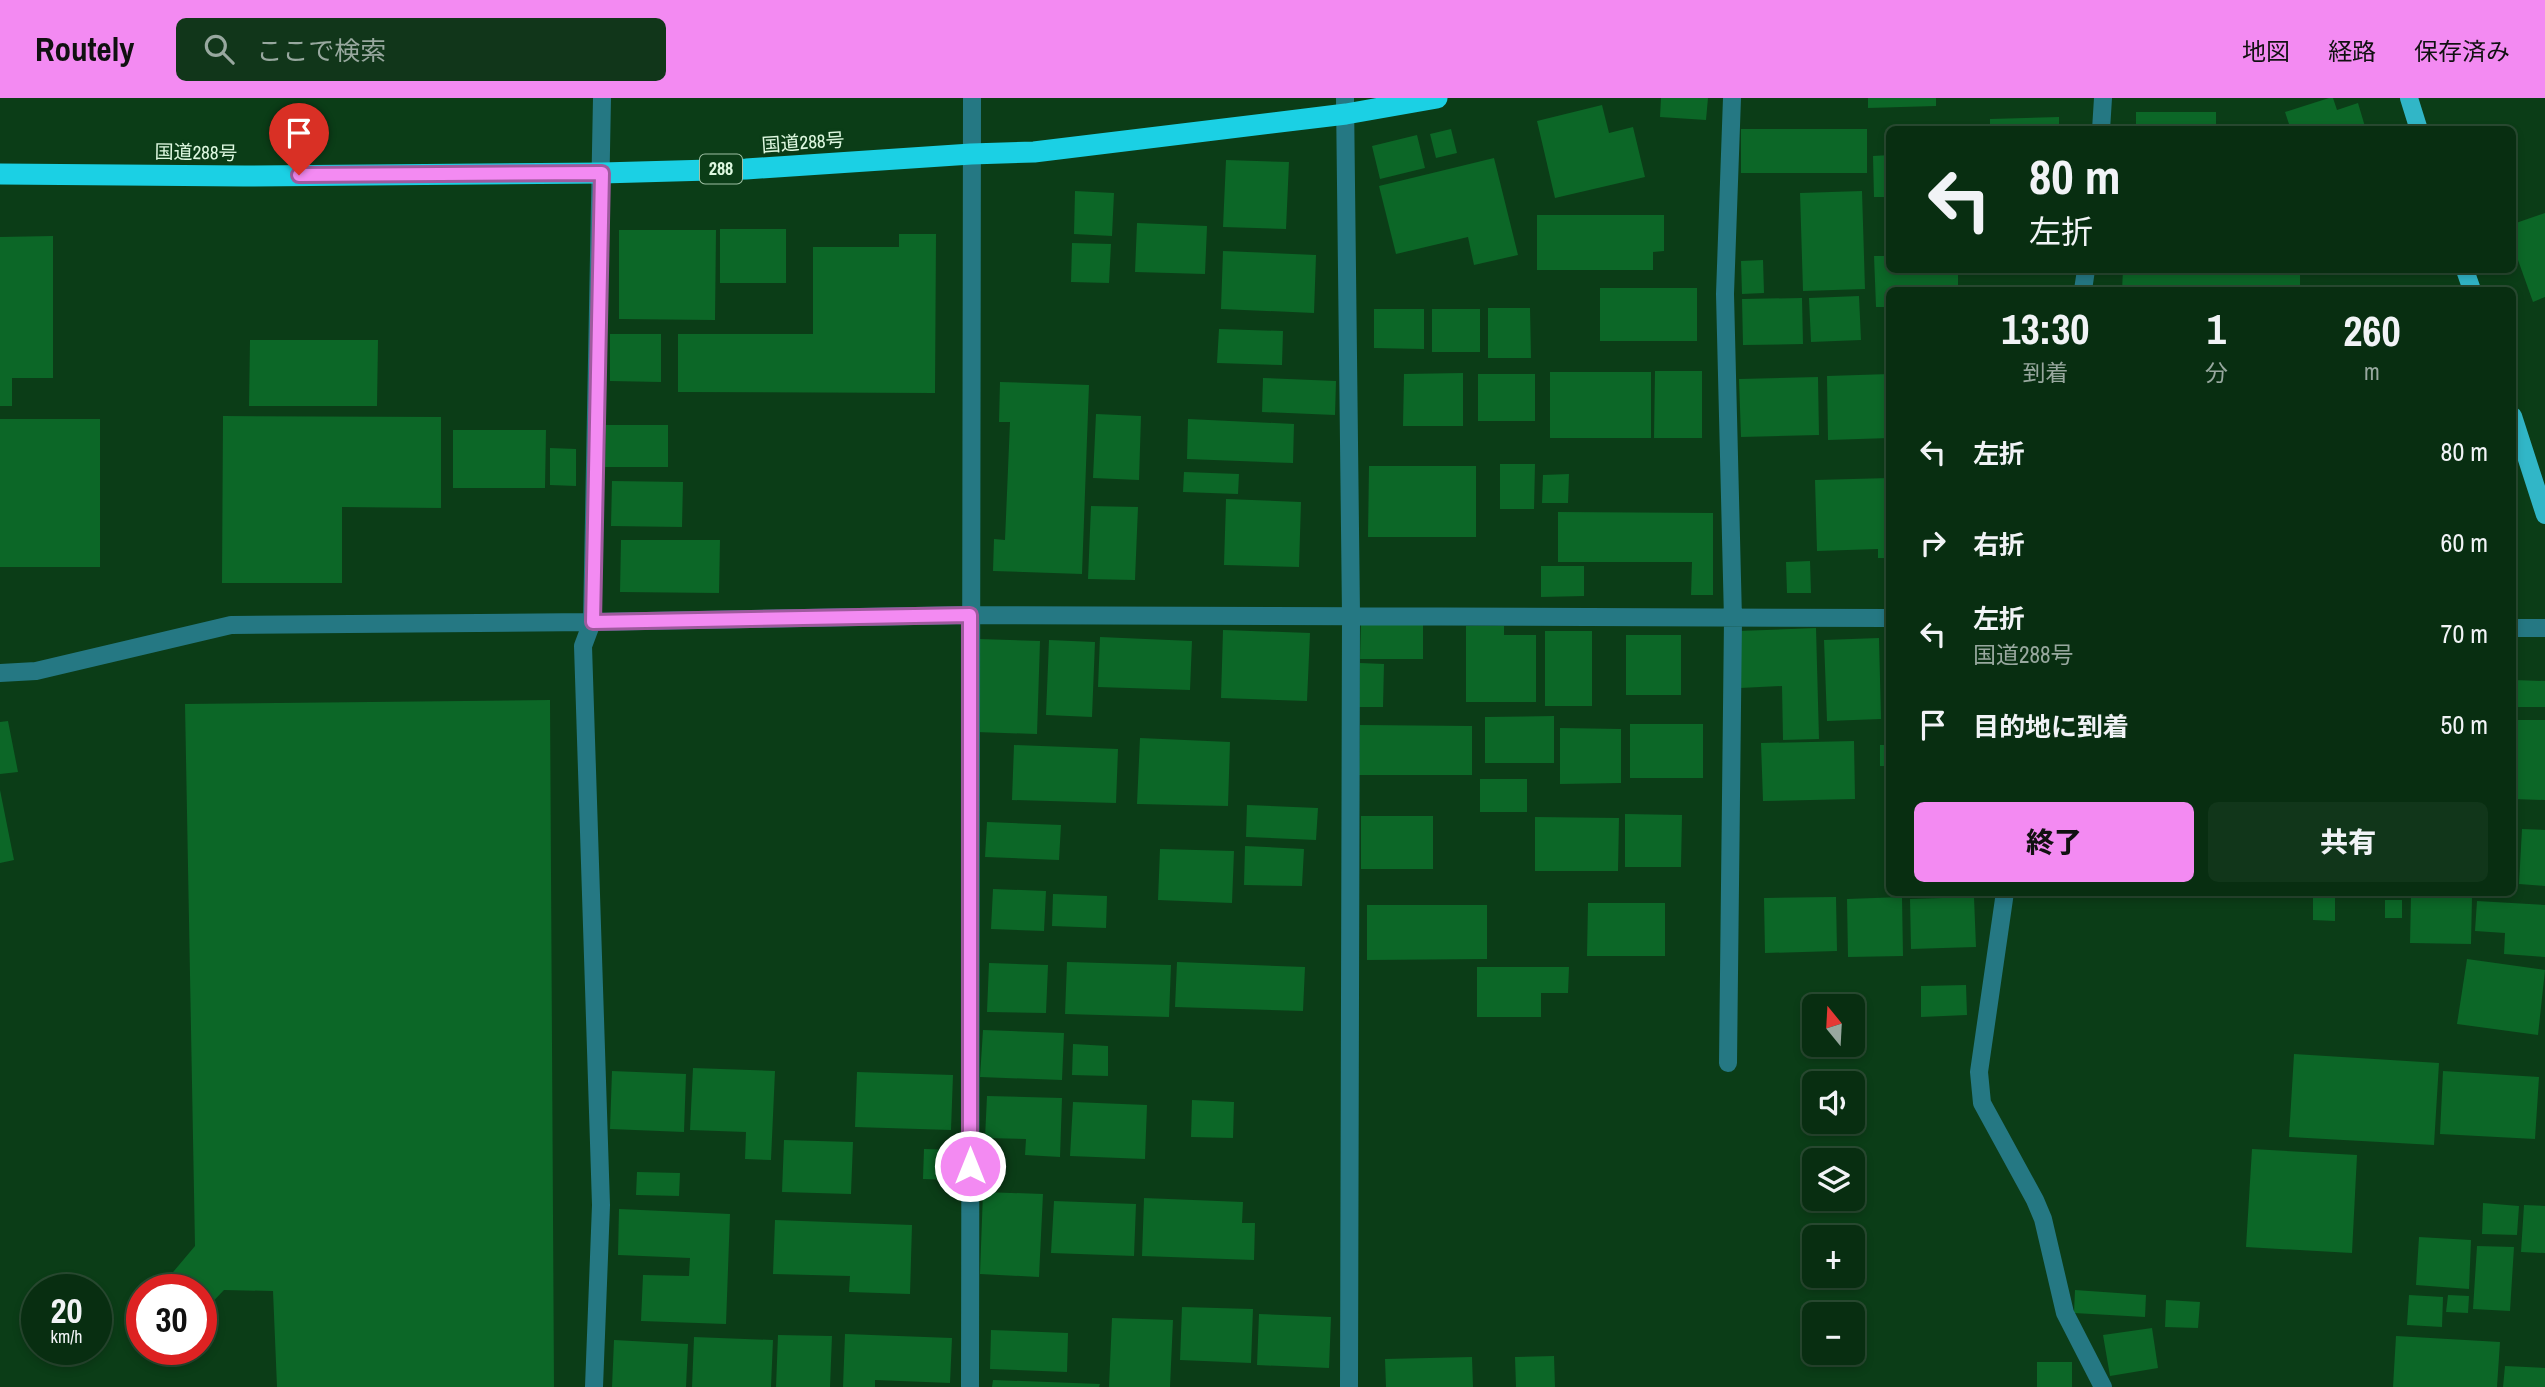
<!DOCTYPE html>
<html lang="ja">
<head>
<meta charset="utf-8">
<style>
	body { margin:0; font-family:"Archivo Narrow","Noto Sans JP",sans-serif; background:#11361a; color:#f1f3f6; height:100vh; display:flex; flex-direction:column; font-size:26px; white-space:nowrap }
	* { box-sizing:border-box; margin:0 }
	p { font-size:23px; color:#98a89f }
	.icon { flex:none; width:38px; height:38px; fill:none; stroke:currentColor; stroke-width:2; stroke-linecap:round; stroke-linejoin:round }
	.map { position:relative; flex:1; overflow:hidden }
	.sheet { position:absolute; left:1886px; top:189px; width:630px; height:609px; display:flex; flex-direction:column; background:#082e11; border-radius:10px; box-shadow:0 4px 10px #0003,0 0 0 2px #294a31 }
	.sheet>* { flex:none }
	.hud { position:absolute; left:1886px; top:28px; width:630px; height:147px; border-radius:10px; box-shadow:0 4px 10px #0003,0 0 0 2px #294a31; background:#082e11; color:#f1f3f6; overflow:hidden }
	.needle { width:46px; rotate:342deg }
	.fabs { position:absolute; left:1802px; top:896px; display:grid; gap:14px }
	.fabs a { display:grid; place-items:center; width:63px; height:63px; border-radius:10px; background:#082e11; box-shadow:0 4px 10px #0003,0 0 0 2px #294a31; font-size:35px }
	.speed { position:absolute; left:21px; top:1176px; display:flex; gap:14px; font-size:35px; font-weight:700; text-align:center }
	.speed>* { display:grid; place-content:center; width:91px; height:91px; border-radius:50%; background:#082e11; box-shadow:0 4px 10px #0003,0 0 0 2px #294a31; line-height:1 }
	.speed small { font-size:18px; font-weight:400 }
	.speed .limit { border:10px solid #d22; background:#fff; color:#111 }
	.pin { position:absolute; display:grid; place-items:center; width:60px; height:60px; color:#fff; margin:-72px -30px; border-radius:50% 50% 50% 0; rotate:-45deg; box-shadow:0 0 7px #0007 }
	.pin .icon { rotate:45deg }
	.me { position:absolute; width:77px; margin:-38px; rotate:0deg; stroke-linejoin:round; filter:drop-shadow(0 0 5px #0008) }
	.turn { display:flex; align-items:center; gap:24px; height:147px; padding:0 28px; font-size:32px }
	.turn .icon { width:91px; height:91px; stroke-width:2.5 }
	.turn b { display:block; font-size:49px; line-height:60px }
	.eta { display:flex; justify-content:space-evenly; align-items:center; height:119px; text-align:center }
	.eta b { font-size:42px; font-weight:800; line-height:49px }
	.button { display:flex; gap:14px; margin-top:auto; padding:14px 28px }
	.button a { flex:1; height:80px; border-radius:10px; background:#f38af2; color:#111; font-size:28px; font-weight:800; line-height:80px; text-align:center }
	.button a+a { background:#11361a; color:#f1f3f6 }
	ul { padding:0; list-style:none }
	li { display:flex; align-items:center; gap:21px; height:91px; padding:0 28px }
	li div { flex:1 }
	li b { display:block; font-size:26px }
	li em { font-style:normal }
	header { display:flex; align-items:center; gap:42px; box-sizing:border-box; height:98px; padding:0 35px; background:#f38af2; color:#111 }
	header strong { font-size:33px }
	nav { display:flex; gap:38px; margin-inline-start:auto; font-size:24px }
	.search { width:490px; height:63px; background:#11361a; display:flex; align-items:center; gap:18px; box-sizing:border-box; padding:0 24px; border-radius:10px; color:#98a89f; font-size:26px }
	.map>svg:first-child { display:block }
	.building { fill:#0c6727 }
	.lines { fill:none; stroke-linecap:round; stroke-linejoin:round }
	.minor { stroke:#257883; stroke-width:18 }
	.major { stroke:#31b6c7; stroke-width:18 }
	.highway { stroke:#1bd0e4; stroke-width:21 }
	.route-casing { stroke:#9e5a9d; stroke-width:18 }
	.route { stroke:#f38af2; stroke-width:12 }
	.labels { text-anchor:middle; stroke-width:6; stroke-linejoin:round; paint-order:stroke }
	.shield { fill:#0b3d17; stroke:#9fc0a4; stroke-width:2 }
	.shield-label { font-size:18px; font-weight:bold; fill:#def8e0 }
	.street-label { font-size:19px; fill:#def8e0; stroke:#0b3d17 }
</style>
</head>
<body>
<header>
<strong>Routely</strong>
<div class="search"><svg class="icon" aria-label="search" viewBox="0 0 24 24"><circle cx="10" cy="10" r="6"/><path d="M15 15l6 6"/></svg>ここで検索</div>
<nav><a>地図</a><a>経路</a><a>保存済み</a></nav>
</header>
<div class="map">
<svg width="2545" height="1289" viewBox="0 0 2545 1289">
	<rect width="100%" height="100%" fill="#0b3d17"/>
	<!-- building -->
	<path class="building" d="M1661 0H1708L1706 22 1660 19Z
		M1868 0H1936V8L1868 10Z
		M2329 0H2333L2337 12 2358 5 2366 32H2291L2285 14Z
		M1602 7 1609 35 1633 29 1645 79 1555 100 1537 23Z
		M2136 14H2216V32H2136Z
		M2059 19V32H1990V21Z
		M1983 26V32H1930V27Z
		M1451 31 1457 55 1436 60 1430 36Z
		M1741 31H1867V75H1741Z
		M1417 37 1425 70 1380 81 1372 48Z
		M1890 57V99H1874L1873 58Z
		M1494 60 1518 157 1474 167 1468 139 1396 156 1379 88Z
		M1226 62 1289 64 1286 131 1223 129Z
		M1075 93 1114 95 1112 138 1074 136Z
		M1862 93 1865 191 1803 193 1800 95Z
		M2545 115V199L2533 204 2513 148V126Z
		M1537 117H1664V153L1653 154V172H1537Z
		M1137 125 1207 128 1205 176 1135 174Z
		M720 131H786V185H720Z
		M619 132H716L715 222 619 221Z
		M899 136H936L935 295 678 294V236H813V149H899Z
		M53 138V280H12V308H0V139Z
		M1072 145 1111 146 1109 185 1071 184Z
		M1223 153 1316 157 1314 215 1221 211Z
		M1874 158H1890V172H1958V192H1890V209H1876Z
		M1763 162 1764 195 1742 196 1741 163Z
		M2123 172H2300V191L2122 192Z
		M1600 190H1697V243H1600Z
		M1859 198 1861 242 1811 244 1809 200Z
		M1802 200 1803 246 1743 247 1742 201Z
		M1488 210H1530L1531 260H1488Z
		M1374 211H1424V251L1374 250Z
		M1432 211H1480V254H1432Z
		M1219 231 1283 233 1282 267 1217 265Z
		M610 236H661V284L610 283Z
		M250 242H378L377 308H249Z
		M1655 273H1702V340H1654Z
		M1550 274H1651V340H1550Z
		M1463 275V328H1403L1404 276Z
		M1478 276H1535V323H1478Z
		M1890 276V340L1828 342 1827 278Z
		M1818 279 1819 337 1741 339 1739 281Z
		M1263 280 1336 283 1335 317 1262 314Z
		M1000 284 1089 287 1082 476 993 473 994 441 1005 442 1010 324H999Z
		M1096 316 1141 318 1139 382 1093 380Z
		M223 318 441 319V410L342 409V485H222Z
		M0 321H100V469H0Z
		M1188 321 1294 326 1293 365 1187 361Z
		M606 327H668V369H605Z
		M453 332H546L545 390H453Z
		M550 350 576 351V388L550 387Z
		M1500 366H1535L1534 411H1500Z
		M1369 368H1476V439H1368Z
		M1184 374 1239 376 1238 396 1183 394Z
		M1569 376 1568 405H1542L1543 377Z
		M1890 380V460H1878V451L1817 453 1815 382Z
		M612 383 683 384 682 429 611 428Z
		M1226 401 1301 404 1299 469 1224 467Z
		M1091 408 1138 409 1135 482 1088 481Z
		M1558 414 1713 415V497H1691L1692 464H1558Z
		M621 442H720L719 495 620 494Z
		M1810 463 1811 495H1787L1786 464Z
		M1541 468H1584V498L1541 499Z
		M1361 525 1423 526V561H1360Z
		M1466 528H1504V537H1536V604H1466Z
		M1816 530 1819 641 1783 642 1782 588 1740 590 1738 533Z
		M1223 532 1310 535 1307 603 1221 600Z
		M1545 533H1592V608H1545Z
		M1626 537H1681V597H1626Z
		M1100 539 1192 543 1190 592 1098 589Z
		M1879 540 1881 621 1827 623 1824 542Z
		M979 541 1040 543 1037 636 976 634Z
		M1049 542 1095 544 1092 619 1046 617Z
		M1360 565 1384 566 1383 609H1359Z
		M2513 582 2545 583V609H2513Z
		M550 602 554 1289H277L273 1193 224 1192 201 1216V1192H158L195 1148 185 606Z
		M1554 618V665H1485V619Z
		M2513 622H2545V702L2513 701Z
		M8 623 18 674 0 676V624Z
		M1630 626H1703V680H1630Z
		M1360 627 1472 628V677H1359Z
		M1560 630 1621 631V685L1560 686Z
		M1140 640 1230 644 1228 708 1137 706Z
		M1854 643 1855 701 1763 703 1761 645Z
		M1014 647 1118 651 1116 705 1012 702Z
		M1880 647H1890V668H1880Z
		M1480 681H1527V714H1480Z
		M0 692 14 762 0 765Z
		M1247 707 1318 710 1316 742 1246 739Z
		M1625 716 1682 717 1681 769H1625Z
		M1361 718H1433V771H1361Z
		M1535 719 1619 720 1618 773H1535Z
		M987 724 1061 727 1059 762 985 759Z
		M2522 731 2545 732V788L2519 786Z
		M1245 748 1304 751 1302 788 1244 787Z
		M1160 751 1234 753 1232 805 1158 802Z
		M993 791 1046 793 1044 833 991 831Z
		M1053 796 1107 798 1106 830 1052 828Z
		M2411 798 2472 799 2471 846 2410 845Z
		M1836 799 1837 853 1765 855 1764 800Z
		M1902 799 1903 858 1848 859 1847 801Z
		M1974 799 1976 849 1911 851 1910 801Z
		M2313 800H2335V823L2313 822Z
		M2385 802H2402V820H2385Z
		M2477 803 2545 807V859L2504 856 2505 835 2475 833Z
		M1588 805H1665V858H1587Z
		M1367 807H1487V861L1367 862Z
		M2467 861 2545 872 2538 937 2457 926Z
		M1067 864 1171 867 1169 919 1065 916Z
		M1177 864 1305 869 1303 913 1175 909Z
		M989 865 1048 867 1046 915 987 914Z
		M1477 869H1569L1568 895H1541V919H1477Z
		M1966 887 1967 917 1921 919V888Z
		M983 932 1064 935 1062 982 980 979Z
		M1073 946 1108 948V978L1072 977Z
		M2294 956 2439 965 2434 1047 2289 1039Z
		M693 970 775 973 771 1062 745 1061 746 1034 690 1032Z
		M612 973 686 976 684 1034 610 1031Z
		M2443 973 2539 979 2535 1041 2440 1036Z
		M857 974 953 977 951 1032 855 1029Z
		M987 998 1062 1000 1060 1059 1025 1057 1026 1041 985 1040Z
		M1192 1002 1234 1004 1233 1040 1191 1039Z
		M1073 1004 1147 1007 1145 1061 1070 1058Z
		M784 1042 853 1044 851 1096 782 1094Z
		M924 1051 954 1052 953 1082 923 1081Z
		M2252 1051 2357 1057 2352 1155 2246 1149Z
		M637 1074 680 1075 679 1098 636 1097Z
		M983 1094 1043 1096 1039 1179 980 1176Z
		M1144 1100 1243 1104 1242 1125H1255L1254 1162 1142 1158Z
		M1054 1103 1136 1106 1134 1158 1051 1155Z
		M2483 1105 2519 1108 2517 1137 2482 1136Z
		M2524 1107 2545 1108V1155L2521 1154Z
		M619 1111 730 1116 726 1226 641 1223 643 1177 689 1178 690 1160 618 1157Z
		M775 1122 912 1127 910 1196 849 1194 850 1178 773 1176Z
		M2419 1139 2471 1142 2469 1191 2416 1187Z
		M2477 1148 2514 1149 2510 1213 2473 1211Z
		M2075 1192 2146 1197 2145 1219 2074 1215Z
		M2409 1197 2443 1199 2442 1229 2407 1227Z
		M2448 1197 2469 1198 2468 1215 2446 1214Z
		M2166 1202 2200 1204 2198 1230 2165 1229Z
		M1182 1209 1253 1211 1251 1265 1180 1262Z
		M1259 1216 1331 1219 1329 1270 1257 1267Z
		M1112 1220 1173 1222 1170 1289H1109Z
		M2152 1230 2158 1270 2110 1278 2103 1237Z
		M991 1232 1068 1235 1067 1274 990 1271Z
		M845 1236 952 1240 950 1285 875 1282V1289H843Z
		M778 1237 832 1238 830 1289H776Z
		M2396 1238 2500 1244 2497 1289H2393Z
		M694 1239 773 1242 771 1289H692Z
		M614 1242 688 1246 686 1289H612Z
		M1554 1258 1555 1289H1516L1515 1259Z
		M1472 1259 1473 1289H1386L1385 1261Z
		M2037 1264H2072V1289H2037Z
		M2505 1268 2545 1270V1289H2503Z
		M993 1282 1100 1286 1099 1289H992Z"/>
	<g class="lines">
		<!-- minor -->
		<path class="minor" d="M1345 0 1351 517 1349 1289
			M2101 32 2103 0
			M2083 192 2086 172
			M2513 530H2545
			M0 575 36 573 231 527 592 524 970 517 1890 520
			M2005 794 1979 974 1982 1005 2035 1102 2043 1121 2065 1215 2103 1289
			M1728 965 1733 521 1725 196 1732 0
			M594 1289 601 1107 583 548 592 524 602 0
			M970 1289 972 0"/>
		<!-- major -->
		<path class="major" d="M2409 0 2419 32
			M2465 172 2472 192
			M2513 318 2545 417"/>
		<!-- highway -->
		<path class="highway" d="M0 76 244 78 602 75 746 71 971 56 1034 54 1346 16 1437 0"/>
	</g>
	<g class="lines">
		<defs>
			<path id="route" d="M299 77 602 75 593 524 970 517V1068"/>
		</defs>
		<!-- route casing -->
		<use href="#route" class="route-casing"/>
		<!-- route -->
		<use href="#route" class="route"/>
	</g>
	<g class="labels">
		<!-- shield labels -->
		<rect class="shield" x="700" y="56.5" width="42" height="29" rx="5"/>
		<g class="shield-label">
			<text x="721" y="77">288</text>
		</g>
		<!-- street labels -->
		<g class="street-label">
			<text transform="translate(803 44) rotate(-4)" y="7">国道288号</text>
			<text transform="translate(196 54) rotate(1)" y="7">国道288号</text>
		</g>
	</g>
</svg>
<div class="fabs">
<a><svg class="needle" viewBox="-14 -14 28 28"><path d="M0-13l5 13h-10z" fill="#e53935"/><path d="M0 13l5-13h-10z" fill="#98a89f"/></svg></a>
<a><svg class="icon" aria-label="sound" viewBox="0 0 24 24"><path d="M4 9h4l5-4v14l-5-4H4zM17 9q2 3 0 6"/></svg></a>
<a><svg class="icon" aria-label="layers" viewBox="0 0 24 24"><path d="M12 4l9 5-9 5-9-5zM3 14l9 5 9-5"/></svg></a>
<a>+</a>
<a>−</a>
</div>
<div class="speed"><div>20<small>km/h</small></div><div class="limit">30</div></div>
<div class="pin" style="left:299px;top:77px;background:#d93025"><svg class="icon" aria-label="arrive" viewBox="0 0 24 24"><path d="M6 21V4h12l-3 4 3 4H6"/></svg></div>
<svg class="me" style="left:970px;top:1068px" viewBox="-20 -20 40 40"><circle r="17" fill="#f38af2" stroke="#fff" stroke-width="3"/><path d="M0-11L8 9 0 5-8 9z" fill="#fff"/></svg>
<div class="hud">
<div class="turn"><svg class="icon" aria-label="left" viewBox="0 0 24 24"><path d="M17 20v-9H6M10 6l-5 5 5 5"/></svg><div><b>80 m</b>左折</div></div>
</div>
<section class="sheet">
<div class="eta">
<div><b>13:30</b><p>到着</p></div>
<div><b>1</b><p>分</p></div>
<div><b>260</b><p>m</p></div>
</div>
<ul>
<li><svg class="icon" aria-label="left" viewBox="0 0 24 24"><path d="M17 20v-9H6M10 6l-5 5 5 5"/></svg><div><b>左折</b></div><em>80 m</em></li>
<li><svg class="icon" aria-label="right" viewBox="0 0 24 24"><path d="M7 20v-9h11M14 6l5 5-5 5"/></svg><div><b>右折</b></div><em>60 m</em></li>
<li><svg class="icon" aria-label="left" viewBox="0 0 24 24"><path d="M17 20v-9H6M10 6l-5 5 5 5"/></svg><div><b>左折</b><p>国道288号</p></div><em>70 m</em></li>
<li><svg class="icon" aria-label="arrive" viewBox="0 0 24 24"><path d="M6 21V4h12l-3 4 3 4H6"/></svg><div><b>目的地に到着</b></div><em>50 m</em></li>
</ul>
<div class="button"><a>終了</a><a>共有</a></div>
</section>
</div>
</body>
</html>
